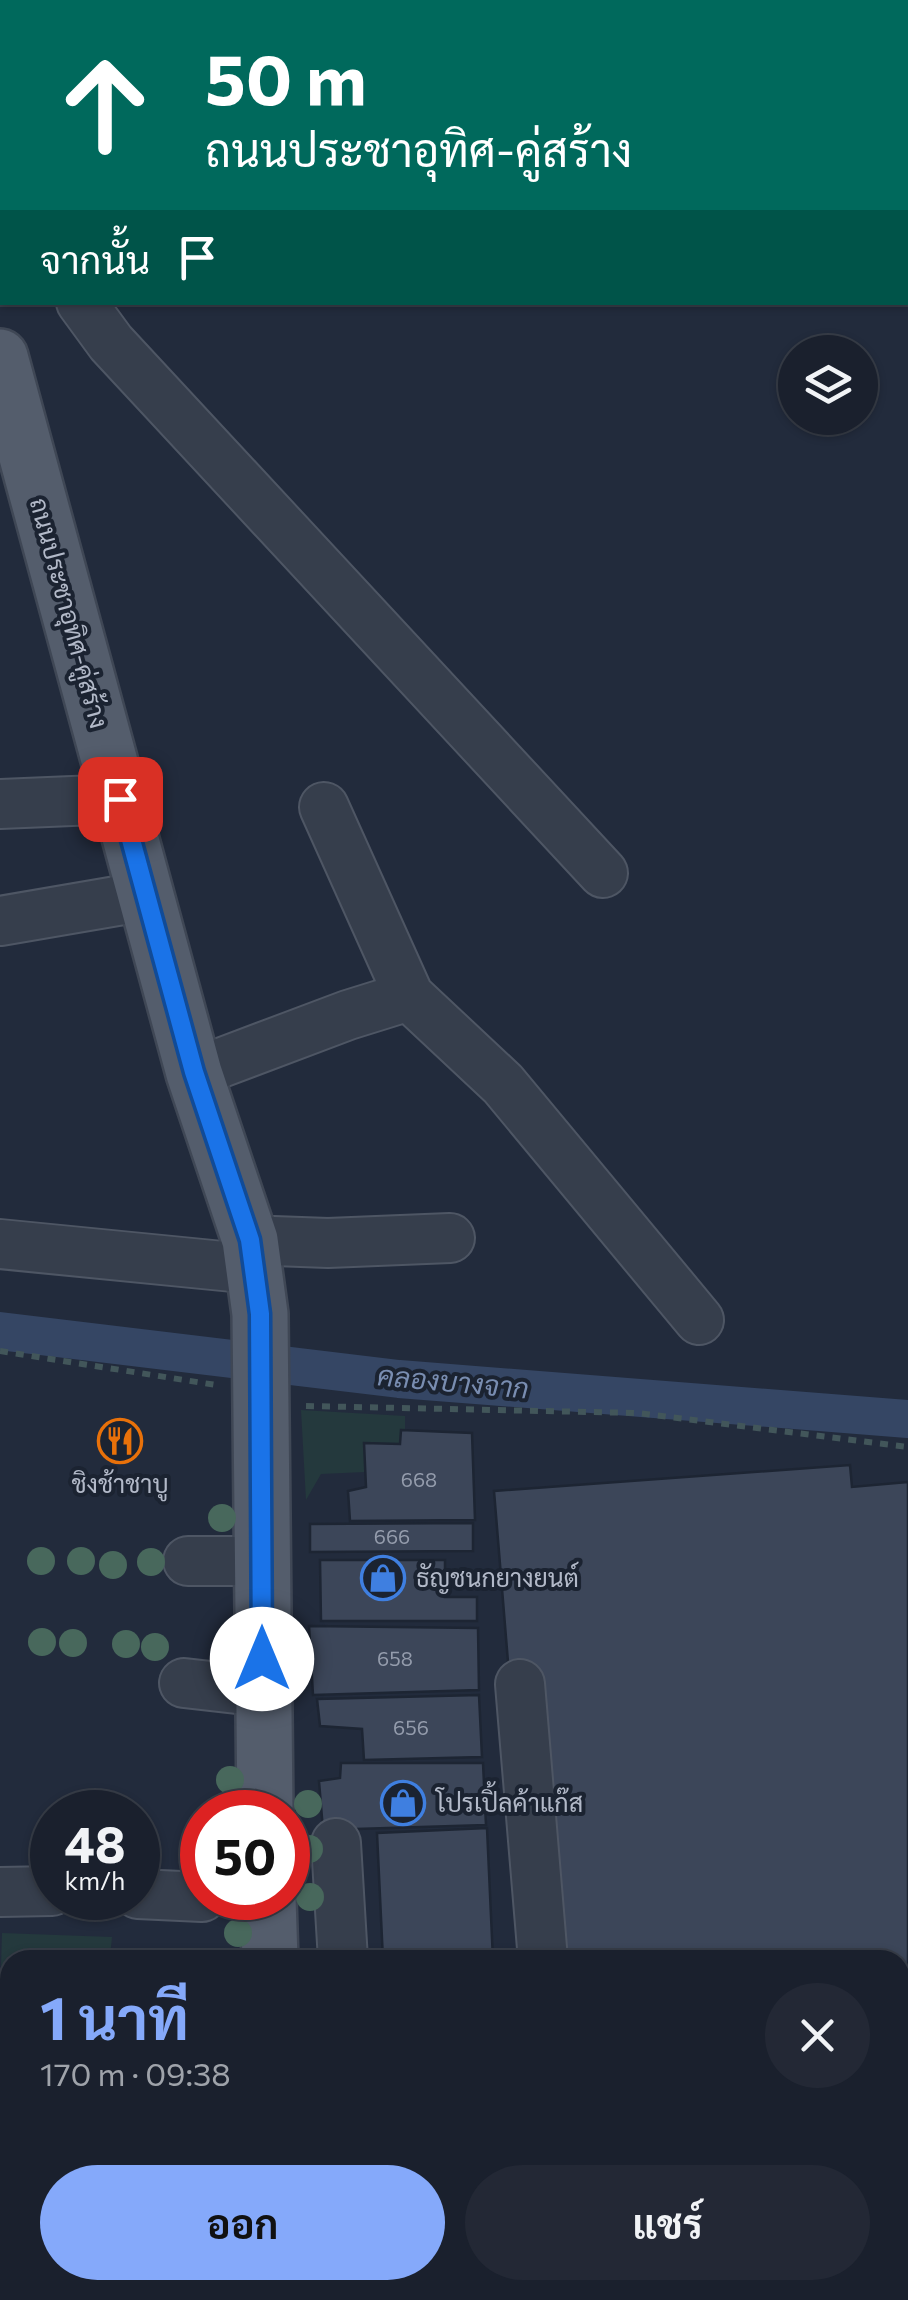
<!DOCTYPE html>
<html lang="th">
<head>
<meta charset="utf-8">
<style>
	body { margin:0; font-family:Commissioner,Sarabun,sans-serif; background:#232835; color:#f1f3f6; height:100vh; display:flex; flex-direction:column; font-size:38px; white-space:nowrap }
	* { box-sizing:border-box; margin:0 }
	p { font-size:32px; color:#9fa3aa }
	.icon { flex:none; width:55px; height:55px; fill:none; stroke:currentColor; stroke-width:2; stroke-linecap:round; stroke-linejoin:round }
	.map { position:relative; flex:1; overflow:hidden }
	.details { position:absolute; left:0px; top:1950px; width:910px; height:350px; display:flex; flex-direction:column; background:#1a202d; border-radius:30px 30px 0 0; box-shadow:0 2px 8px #0004,0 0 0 2px #383e49 }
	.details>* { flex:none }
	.guide { position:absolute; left:0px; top:0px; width:910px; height:305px; box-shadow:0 2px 8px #0004,0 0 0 2px #383e49; background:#00695c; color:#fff; overflow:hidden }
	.buttons { position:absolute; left:778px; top:335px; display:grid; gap:20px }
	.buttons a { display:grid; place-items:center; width:100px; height:100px; border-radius:50%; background:#1a202d; box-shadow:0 2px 8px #0004,0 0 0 2px #383e49; font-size:50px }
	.speed { position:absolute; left:30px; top:1790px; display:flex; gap:20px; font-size:50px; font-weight:700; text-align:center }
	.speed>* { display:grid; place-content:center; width:130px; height:130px; border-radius:50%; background:#1a202d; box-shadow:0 2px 8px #0004,0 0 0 2px #383e49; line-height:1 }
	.speed small { font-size:25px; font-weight:400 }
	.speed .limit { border:15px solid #d22; background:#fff; color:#111 }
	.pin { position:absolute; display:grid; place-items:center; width:85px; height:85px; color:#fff; margin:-42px; border-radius:20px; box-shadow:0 5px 15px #0006 }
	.me { position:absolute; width:110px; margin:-55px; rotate:0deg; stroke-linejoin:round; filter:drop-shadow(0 0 8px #0008) }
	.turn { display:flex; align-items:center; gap:35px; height:210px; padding:0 40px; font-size:45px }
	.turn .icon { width:130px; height:130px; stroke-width:2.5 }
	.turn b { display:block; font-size:70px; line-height:85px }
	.then { display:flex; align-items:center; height:95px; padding:0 40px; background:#0003; gap:20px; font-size:38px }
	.round { display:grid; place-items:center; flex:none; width:105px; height:105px; border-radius:52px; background:#232835 }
	.head { display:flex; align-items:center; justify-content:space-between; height:170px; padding:0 40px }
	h1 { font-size:60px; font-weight:700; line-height:75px; color:#85a9fa }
	.primary-button { display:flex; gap:20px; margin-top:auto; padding:20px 40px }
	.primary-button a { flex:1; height:115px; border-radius:60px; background:#85a9fa; color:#111; font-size:40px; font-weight:700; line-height:115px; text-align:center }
	.primary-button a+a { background:#232835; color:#f1f3f6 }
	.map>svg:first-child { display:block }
	.green { fill:#24393d }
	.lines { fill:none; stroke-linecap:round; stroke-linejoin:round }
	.canal { stroke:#354664; stroke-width:38 }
	.building { fill:#3c4659; stroke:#1d2533; stroke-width:2.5 }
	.minor-casing { stroke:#4e5664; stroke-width:52 }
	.major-casing { stroke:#3f4755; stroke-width:60 }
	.path { stroke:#42565a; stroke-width:6; stroke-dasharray:8 8; stroke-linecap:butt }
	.minor { stroke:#363e4c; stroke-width:48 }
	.major { stroke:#545d6c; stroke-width:55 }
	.tree { fill:#48685c }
	.route-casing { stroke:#114b97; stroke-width:25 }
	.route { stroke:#1a73e8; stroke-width:18 }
	.labels { text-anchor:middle; stroke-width:8; stroke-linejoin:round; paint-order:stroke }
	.number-label { font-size:20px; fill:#949cac }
	.street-label { font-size:25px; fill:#b2b9c8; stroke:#1b2331 }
	.poi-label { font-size:25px; fill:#b2b9c8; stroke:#1b2331; text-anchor:start }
	.water-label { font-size:28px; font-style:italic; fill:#798db1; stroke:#1b2331 }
</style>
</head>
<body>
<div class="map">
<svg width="908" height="2300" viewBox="0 0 908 2300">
	<rect width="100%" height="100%" fill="#222b3c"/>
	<!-- green -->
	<path class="green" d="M301 1410 405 1416V1448L365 1472 321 1474 306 1500Z
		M2 1933 112 1937 110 1958 154 1960H10V2008H5L0 1999Z"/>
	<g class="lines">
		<!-- canal -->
		<path class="canal" d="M0 1331 399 1379 908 1419"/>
	</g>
	<!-- building -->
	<path class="building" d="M401 1430 472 1433 475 1520 350 1521 348 1491 366 1487 364 1443 400 1444Z
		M850 1465 852 1487 908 1482V2300H587L586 2290H900V1960H560L509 1674 494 1491Z
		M473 1523V1551L310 1552V1524Z
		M320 1560H445V1597H477V1621H321Z
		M309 1626 478 1628 479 1690 313 1695Z
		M479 1695 482 1757 364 1760 362 1729 320 1726 317 1699Z
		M341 1763H483L486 1825 323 1830 319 1781 340 1778Z
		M487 1828 493 1960H383L377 1833Z
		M519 2290 520 2300H369V2296Z"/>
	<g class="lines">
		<defs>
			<path id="minor" d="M137 0 139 2
				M684 0 686 2
				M0 101 2 100
				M908 245V246
				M81 302 111 343 603 873
				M0 804 120 799
				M324 807 409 996
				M0 921 146 896
				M194 1073 348 1015 409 996 503 1084 699 1320
				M250 1240 328 1243 450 1238
				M0 1244 253 1269
				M188 1561H262
				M184 1683 263 1692
				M520 1684 543 1960
				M336 1843 343 1960
				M0 1892 52 1891
				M138 1894 202 1897
				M0 2049 10 2052
				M569 2290 570 2300"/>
			<path id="major" d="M0 357 194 1073 250 1240 260 1314 265 1812
				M268 1898 270 1960
				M284 2290V2300"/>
		</defs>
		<!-- minor casing -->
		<use href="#minor" class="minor-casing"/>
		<!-- major casing -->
		<use href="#major" class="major-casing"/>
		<!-- path -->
		<path class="path" d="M0 1351 216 1385
			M306 1406 638 1413 908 1447"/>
		<!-- minor -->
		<use href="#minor" class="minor"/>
		<!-- major -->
		<use href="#major" class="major"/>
	</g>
	<!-- trees -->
	<g class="tree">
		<circle cx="222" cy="1518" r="14"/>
		<circle cx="41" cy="1561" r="14"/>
		<circle cx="81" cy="1561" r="14"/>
		<circle cx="151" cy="1562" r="14"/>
		<circle cx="113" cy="1565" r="14"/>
		<circle cx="42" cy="1642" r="14"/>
		<circle cx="73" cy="1643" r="14"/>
		<circle cx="126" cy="1644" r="14"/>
		<circle cx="155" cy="1647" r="14"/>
		<circle cx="230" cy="1780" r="14"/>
		<circle cx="308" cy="1804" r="14"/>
		<circle cx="309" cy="1849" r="14"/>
		<circle cx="310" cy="1897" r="14"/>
		<circle cx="238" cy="1933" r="14"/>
	</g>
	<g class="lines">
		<defs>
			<path id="route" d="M120 799 194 1072 250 1240 260 1314 262 1659"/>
		</defs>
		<!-- route casing -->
		<use href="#route" class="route-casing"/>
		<!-- route -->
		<use href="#route" class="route"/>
	</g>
	<!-- icons -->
	<defs>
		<symbol id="restaurant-ring" viewBox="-11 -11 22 22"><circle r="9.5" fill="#1b2331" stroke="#e8710a" stroke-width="1.5"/><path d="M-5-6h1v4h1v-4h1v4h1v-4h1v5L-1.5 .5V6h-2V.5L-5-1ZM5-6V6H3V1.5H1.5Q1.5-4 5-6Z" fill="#e8710a"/></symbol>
		<symbol id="shop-ring" viewBox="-11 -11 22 22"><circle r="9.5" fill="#1b2331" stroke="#3f7fe0" stroke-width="1.5"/><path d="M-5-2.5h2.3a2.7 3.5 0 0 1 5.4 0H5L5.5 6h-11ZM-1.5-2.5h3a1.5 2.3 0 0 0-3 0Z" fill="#3f7fe0"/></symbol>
	</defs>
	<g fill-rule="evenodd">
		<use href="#restaurant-ring" x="95" y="1416" width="50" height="50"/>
		<use href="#shop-ring" x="358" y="1553" width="50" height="50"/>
		<use href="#shop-ring" x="378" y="1778" width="50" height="50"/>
	</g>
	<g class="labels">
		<!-- number labels -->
		<g class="number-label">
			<text x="419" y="1487">668</text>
			<text x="392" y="1544">666</text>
			<text x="395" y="1666">658</text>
			<text x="411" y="1735">656</text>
		</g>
		<!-- street labels -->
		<g class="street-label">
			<text transform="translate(69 613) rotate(75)" y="9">ถนนประชาอุทิศ-คู่สร้าง</text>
		</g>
		<!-- poi labels -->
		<g class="poi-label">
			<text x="120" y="1493" text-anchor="middle">ชิงช้าชาบู</text>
			<text x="416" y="1587">ธัญชนกยางยนต์</text>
			<text x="436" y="1812">โปรเปิ้ลค้าแก๊ส</text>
		</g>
		<!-- water labels -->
		<g class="water-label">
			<text transform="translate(453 1382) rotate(5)" y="10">คลองบางจาก</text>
		</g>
	</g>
</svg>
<div class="buttons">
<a><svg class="icon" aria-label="layers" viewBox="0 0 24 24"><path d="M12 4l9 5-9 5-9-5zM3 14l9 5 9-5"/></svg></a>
</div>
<div class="speed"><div>48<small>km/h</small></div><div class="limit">50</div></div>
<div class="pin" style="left:120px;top:799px;background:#d93025"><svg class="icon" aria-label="arrive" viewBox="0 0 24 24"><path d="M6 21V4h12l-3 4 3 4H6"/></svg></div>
<svg class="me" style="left:262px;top:1659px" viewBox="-20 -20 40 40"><circle r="19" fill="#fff"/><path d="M0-13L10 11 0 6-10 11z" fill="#1a73e8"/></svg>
<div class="guide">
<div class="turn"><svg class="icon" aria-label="ahead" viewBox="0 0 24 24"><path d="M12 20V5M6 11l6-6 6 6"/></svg><div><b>50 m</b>ถนนประชาอุทิศ-คู่สร้าง</div></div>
<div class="then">จากนั้น<svg class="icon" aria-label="arrive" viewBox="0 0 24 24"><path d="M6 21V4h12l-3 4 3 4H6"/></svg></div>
</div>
<section class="details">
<div class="head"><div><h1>1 นาที</h1><p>170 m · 09:38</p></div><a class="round"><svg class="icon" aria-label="close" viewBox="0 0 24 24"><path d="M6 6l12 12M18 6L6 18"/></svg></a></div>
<div class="primary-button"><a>ออก</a><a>แชร์</a></div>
</section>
</div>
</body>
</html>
